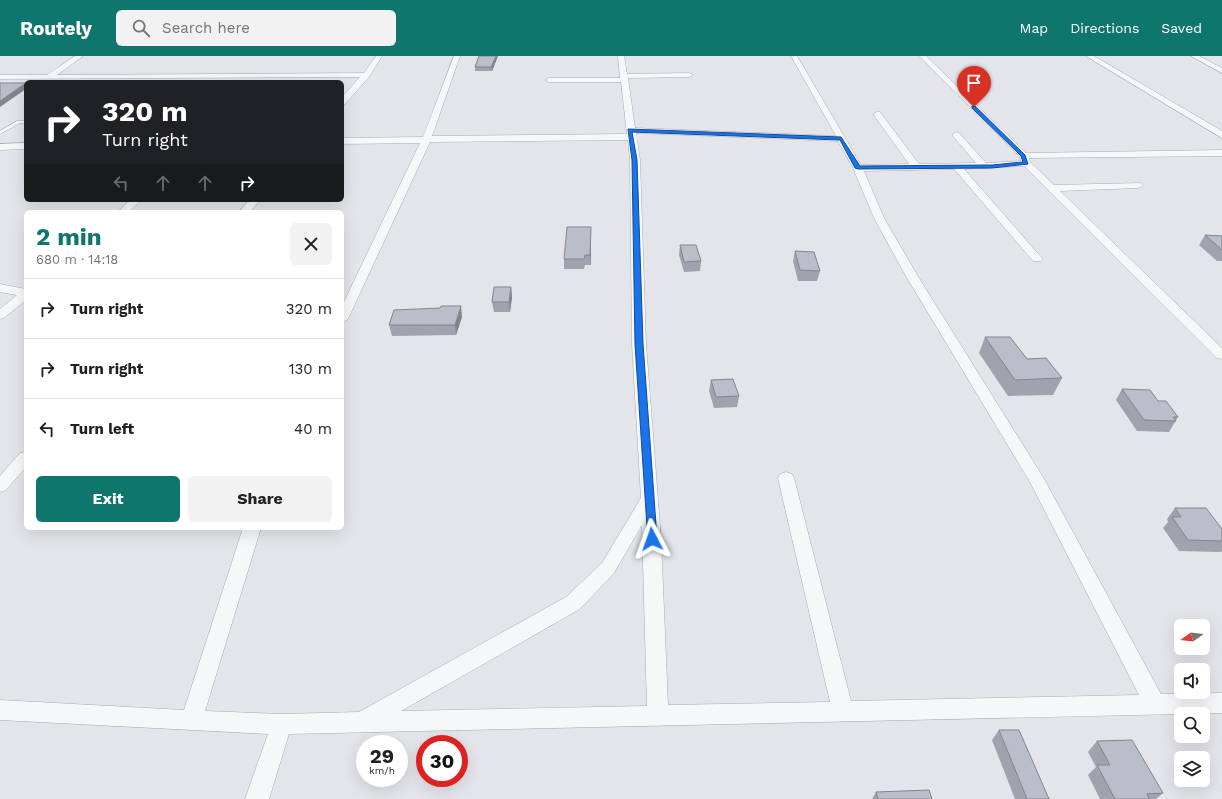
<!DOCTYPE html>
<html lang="en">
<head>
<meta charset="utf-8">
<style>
	body { margin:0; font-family:"Work Sans",sans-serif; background:#f2f2f2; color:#202124; height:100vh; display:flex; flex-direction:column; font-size:15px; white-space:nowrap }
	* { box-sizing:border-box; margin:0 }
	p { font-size:13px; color:#757577 }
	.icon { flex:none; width:22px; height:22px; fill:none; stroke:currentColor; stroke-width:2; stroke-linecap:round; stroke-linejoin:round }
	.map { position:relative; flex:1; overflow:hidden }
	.panel { position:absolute; left:24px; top:154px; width:320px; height:320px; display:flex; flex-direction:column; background:#fff; border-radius:6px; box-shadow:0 4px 16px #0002 }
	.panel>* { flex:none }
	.guide { position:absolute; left:24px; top:24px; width:320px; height:122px; border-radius:6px; box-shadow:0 4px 16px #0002; background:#202124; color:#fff; overflow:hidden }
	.needle { width:26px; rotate:256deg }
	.buttons { position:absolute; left:1174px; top:563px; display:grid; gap:8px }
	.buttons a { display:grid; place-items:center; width:36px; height:36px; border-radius:6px; background:#fff; box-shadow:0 4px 16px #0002; font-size:20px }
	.speed { position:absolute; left:356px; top:679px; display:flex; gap:8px; font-size:20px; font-weight:700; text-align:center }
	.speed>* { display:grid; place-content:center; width:52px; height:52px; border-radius:50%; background:#fff; box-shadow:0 4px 16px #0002; line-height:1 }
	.speed small { font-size:10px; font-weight:400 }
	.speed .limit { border:6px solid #d22; background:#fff; color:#111 }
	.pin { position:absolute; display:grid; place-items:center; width:34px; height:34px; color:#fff; margin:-41px -17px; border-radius:50% 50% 50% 0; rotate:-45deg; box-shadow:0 0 4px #0007 }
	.pin .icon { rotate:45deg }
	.me { position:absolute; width:44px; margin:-22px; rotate:356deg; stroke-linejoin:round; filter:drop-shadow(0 0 3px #0008) }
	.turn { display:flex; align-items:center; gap:14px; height:84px; padding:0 12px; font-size:18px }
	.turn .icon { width:52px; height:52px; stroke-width:2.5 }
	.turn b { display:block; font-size:28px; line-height:34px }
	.lanes { display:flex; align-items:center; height:38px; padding:0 12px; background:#0003; justify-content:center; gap:20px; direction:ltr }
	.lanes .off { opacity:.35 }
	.round { display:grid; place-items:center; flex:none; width:42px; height:42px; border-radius:6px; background:#f2f2f2 }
	.head { display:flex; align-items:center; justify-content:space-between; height:68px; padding:0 12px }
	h1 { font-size:24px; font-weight:700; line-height:30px; color:#0f766e }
	.cta { display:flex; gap:8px; margin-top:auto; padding:8px 12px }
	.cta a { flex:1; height:46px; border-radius:6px; background:#0f766e; color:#fff; font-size:16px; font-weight:700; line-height:46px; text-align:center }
	.cta a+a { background:#f2f2f2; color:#202124 }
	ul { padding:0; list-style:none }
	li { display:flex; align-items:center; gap:12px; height:60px; padding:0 12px; border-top:1px solid #e0e0e0 }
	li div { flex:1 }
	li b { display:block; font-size:15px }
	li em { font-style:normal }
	header { display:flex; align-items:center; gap:24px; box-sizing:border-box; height:56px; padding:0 20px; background:#0f766e; color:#fff }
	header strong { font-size:19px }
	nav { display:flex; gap:22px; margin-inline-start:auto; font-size:14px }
	.search { width:280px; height:36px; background:#f2f2f2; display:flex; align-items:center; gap:10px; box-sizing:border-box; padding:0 14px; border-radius:6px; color:#757577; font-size:15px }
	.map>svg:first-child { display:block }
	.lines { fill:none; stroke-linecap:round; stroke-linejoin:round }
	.service-casing { stroke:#a8abb6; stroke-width:1 }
	.minor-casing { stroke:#a8abb6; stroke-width:1 }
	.service { fill:#f6f7f9; fill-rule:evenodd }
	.minor { fill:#f6f7f9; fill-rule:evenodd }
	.wall { fill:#a0a3ae }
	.shaded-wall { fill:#82858d }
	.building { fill:#babeca; stroke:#82858d }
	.route { fill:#1a73e8; stroke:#114b97 }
</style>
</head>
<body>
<header>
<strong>Routely</strong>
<div class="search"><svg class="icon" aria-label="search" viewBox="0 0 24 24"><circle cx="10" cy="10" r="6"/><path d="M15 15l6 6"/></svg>Search here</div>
<nav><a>Map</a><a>Directions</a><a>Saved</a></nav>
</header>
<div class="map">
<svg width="1222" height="743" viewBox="0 0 1222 743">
	<rect width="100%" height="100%" fill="#e3e5eb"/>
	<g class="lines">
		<defs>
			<path id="service" d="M17 65H26V67H20L0 78V75Z"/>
			<path id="minor" d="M75 0H83L57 19 364 17 376 0H382L369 21 345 48H342V41L360 21 0 23V19H47Z
				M454 0H460L432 80 627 78 621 26H549L545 24 549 22H620L618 0H624L627 18 689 17 693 19 689 21 628 22 635 72 836 80 791 0H797L861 109 909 108 873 58 877 56H880L919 108 976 107 952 79 956 76 959 77 986 107 1021 105 1020 101 919 0H926L1026 97 1222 94V100L1029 102 1030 106 1054 129 1141 127 1143 129 1141 131 1138 132 1060 135 1222 292V303L1217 302 1024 110 964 113 1041 201 1043 203 1041 205H1033L954 113 864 115 884 162 919 222 1043 421 1161 638 1222 637V657L289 678 269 743H245L268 678 0 664V644L184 654 243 472H261L205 655 282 658 359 656 566 541 602 507 641 442 632 288 630 104 628 84 430 86 348 263 342 267V250L420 87 342 88V82L423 81ZM636 77 838 85 853 112 874 162 907 222 1030 426 1139 639 851 645 794 422 792 418 786 416 780 418 778 422 830 646 668 649 661 483 646 288 640 104ZM642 469 647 650 401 655 580 553 614 517Z
				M1086 0H1094L1222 75V82Z
				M1191 0H1199L1222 12V17Z
				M26 87V93L0 94V88Z
				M130 144H141L129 156H118Z
				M249 144H260L250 156H239Z
				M0 228 26 233V244L4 262 0 263V253L17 239 0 236Z
				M26 396V411L6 434 0 436V420L20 397Z"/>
		</defs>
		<!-- service casing -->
		<use href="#service" class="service-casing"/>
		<!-- minor casing -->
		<use href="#minor" class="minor-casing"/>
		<!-- service -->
		<use href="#service" class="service"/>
		<!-- minor -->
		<use href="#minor" class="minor"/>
	</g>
	<!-- wall -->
	<path class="wall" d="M479 0H498L492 15H475V11Z
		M1205 179 1222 180V205H1217L1199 189Z
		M591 181V209H585L584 213H564V203Z
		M680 189 701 205 700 215 684 216 679 199Z
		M795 195 820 215 817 225H798L793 205Z
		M511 231 512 241 510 256H494L492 246Z
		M462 261 456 279 392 280 389 269Z
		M985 281 1027 303 1062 322 1053 339 1008 340 979 297Z
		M711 324 739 340 737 351 714 352 709 335Z
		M1122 333 1158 345 1178 361 1169 376 1137 375 1116 344Z
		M1175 452 1222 473V495L1221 496 1179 495 1163 472 1168 466 1167 463Z
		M999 674 1049 743H1015L992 684Z
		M1097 685 1163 737 1156 743H1100L1088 719 1096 711 1088 696Z
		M876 736 932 743H872Z"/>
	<!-- shaded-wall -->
	<path class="shaded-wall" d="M496 0H498L492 15 491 11Z
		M26 27V33L0 51V45Z
		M591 171V209L590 199Z
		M511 231 512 241 510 256 509 246Z
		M461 250 462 261 456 279 455 269Z"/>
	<!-- building -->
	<path class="building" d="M479 0H496L491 11H475Z
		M0 27H26L0 45Z
		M567 171H591L590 199H585L584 203H564Z
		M1205 179 1222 180V194Z
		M680 189H696L701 205 684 206Z
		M795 195 814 196 820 215 800 214Z
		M494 231H511L509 246H492Z
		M441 250H461L455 269H389L394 254 440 252Z
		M985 281H1010L1027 303 1046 302 1062 322 1015 324Z
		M733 323 739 340 716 341 711 324Z
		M1122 333 1150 334 1158 345H1166L1178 361H1173L1176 365 1144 364Z
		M1175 452H1206L1222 473V485L1188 484 1172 461H1181Z
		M999 674H1019L1049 743H1027Z
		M1132 684 1163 737 1147 738 1149 743H1115L1097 709H1110L1097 685Z
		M929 734 932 743H878L876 736Z"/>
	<!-- route -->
	<path class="route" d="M972 50H975L1025 99 1028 108 992 112 858 113 855 112 840 84 632 76 637 104 643 288 657 483 652 487 648 486 635 288 632 104 628 73 841 81 860 110 992 109 1023 106 1021 100 972 52Z"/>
</svg>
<div class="buttons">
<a><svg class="needle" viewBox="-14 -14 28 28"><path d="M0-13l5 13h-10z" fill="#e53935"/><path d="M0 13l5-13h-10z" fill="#757577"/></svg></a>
<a><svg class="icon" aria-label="sound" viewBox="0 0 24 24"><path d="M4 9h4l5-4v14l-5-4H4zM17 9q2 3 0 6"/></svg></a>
<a><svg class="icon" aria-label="search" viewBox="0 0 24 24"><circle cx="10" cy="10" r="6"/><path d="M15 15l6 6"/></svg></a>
<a><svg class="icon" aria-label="layers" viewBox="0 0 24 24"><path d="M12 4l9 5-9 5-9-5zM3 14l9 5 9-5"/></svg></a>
</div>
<div class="speed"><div>29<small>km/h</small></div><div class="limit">30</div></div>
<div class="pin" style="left:974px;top:51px;background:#d93025"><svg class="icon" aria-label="arrive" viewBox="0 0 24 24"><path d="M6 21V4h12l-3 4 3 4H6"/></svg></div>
<svg class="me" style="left:652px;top:483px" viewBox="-20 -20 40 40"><path d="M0-17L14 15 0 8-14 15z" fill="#1a73e8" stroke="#fff" stroke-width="4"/></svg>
<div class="guide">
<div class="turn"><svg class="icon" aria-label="right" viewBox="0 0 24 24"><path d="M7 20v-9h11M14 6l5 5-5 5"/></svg><div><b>320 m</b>Turn right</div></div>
<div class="lanes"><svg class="icon off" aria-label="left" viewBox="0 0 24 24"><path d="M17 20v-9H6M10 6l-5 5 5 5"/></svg><svg class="icon off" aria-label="ahead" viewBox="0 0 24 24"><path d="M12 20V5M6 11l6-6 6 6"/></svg><svg class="icon off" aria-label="ahead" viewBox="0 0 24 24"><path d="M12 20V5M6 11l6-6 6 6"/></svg><svg class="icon" aria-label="right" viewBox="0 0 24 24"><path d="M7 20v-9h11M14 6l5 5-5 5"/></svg></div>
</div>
<section class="panel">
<div class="head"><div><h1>2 min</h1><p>680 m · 14:18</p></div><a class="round"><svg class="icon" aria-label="close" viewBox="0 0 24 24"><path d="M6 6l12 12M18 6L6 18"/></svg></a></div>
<ul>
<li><svg class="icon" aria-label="right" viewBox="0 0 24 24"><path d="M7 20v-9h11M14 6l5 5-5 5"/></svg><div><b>Turn right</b></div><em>320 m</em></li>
<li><svg class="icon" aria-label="right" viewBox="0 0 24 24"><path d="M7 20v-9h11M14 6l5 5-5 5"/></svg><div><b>Turn right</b></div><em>130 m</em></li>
<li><svg class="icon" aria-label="left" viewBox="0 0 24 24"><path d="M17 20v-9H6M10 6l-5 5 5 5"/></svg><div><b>Turn left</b></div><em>40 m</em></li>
</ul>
<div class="cta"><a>Exit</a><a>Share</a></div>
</section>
</div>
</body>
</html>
